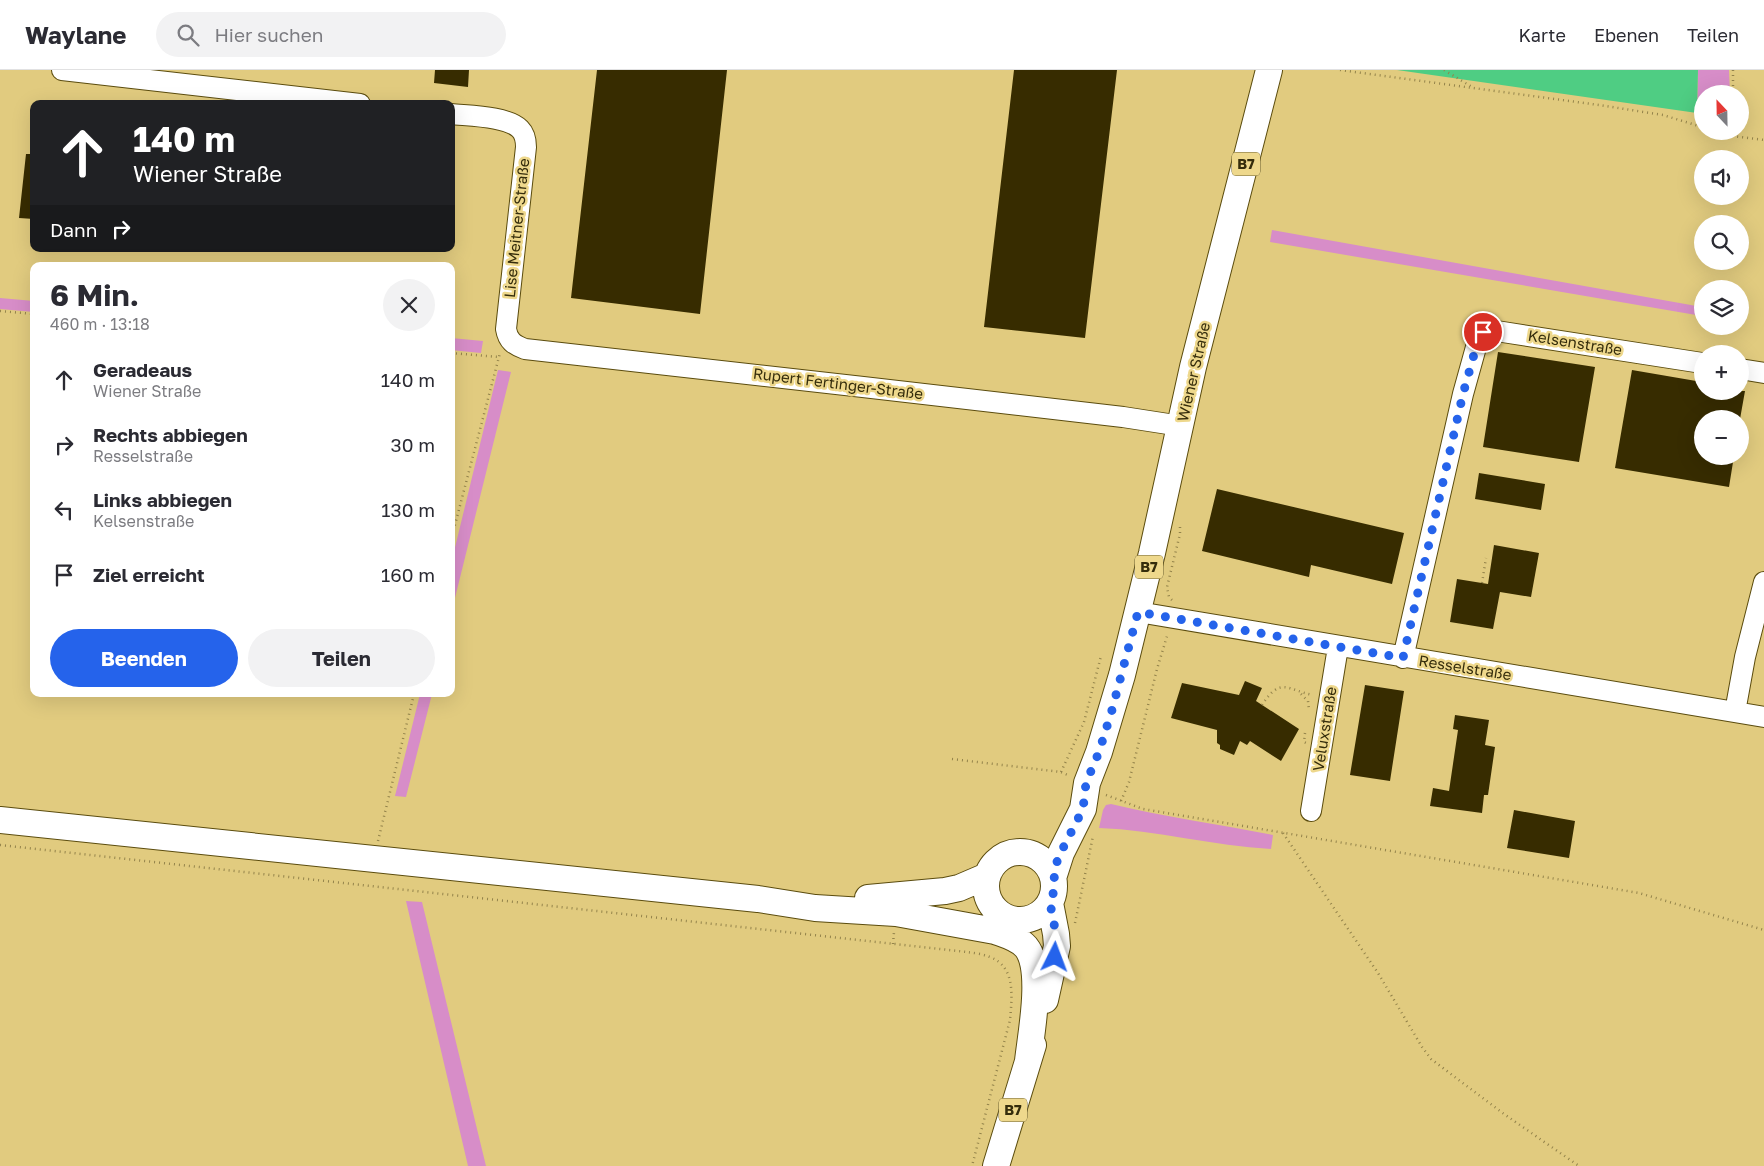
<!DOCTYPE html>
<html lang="de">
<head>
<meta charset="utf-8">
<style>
	body { margin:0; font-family:"Golos Text",sans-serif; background:#f2f2f3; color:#2b2b33; height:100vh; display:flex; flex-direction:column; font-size:19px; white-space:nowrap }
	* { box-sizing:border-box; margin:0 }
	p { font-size:16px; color:#7c7c81 }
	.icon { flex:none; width:28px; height:28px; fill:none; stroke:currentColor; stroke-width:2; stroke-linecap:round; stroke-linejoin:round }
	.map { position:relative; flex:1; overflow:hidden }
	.sheet { position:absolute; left:30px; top:192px; width:425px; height:435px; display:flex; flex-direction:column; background:#fff; border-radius:10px; box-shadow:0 5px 20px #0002 }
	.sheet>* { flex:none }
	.banner { position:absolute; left:30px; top:30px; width:425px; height:152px; border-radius:10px; box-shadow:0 5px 20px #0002; background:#202124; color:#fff; overflow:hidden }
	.needle { width:32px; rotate:338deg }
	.controls { position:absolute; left:1694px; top:15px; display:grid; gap:10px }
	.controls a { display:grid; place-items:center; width:55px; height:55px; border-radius:50%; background:#fff; box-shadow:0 5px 20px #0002; font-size:25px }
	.pin { position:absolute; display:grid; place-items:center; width:42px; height:42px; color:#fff; margin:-21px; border:2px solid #fff; border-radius:50%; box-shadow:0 1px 5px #0007 }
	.me { position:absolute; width:55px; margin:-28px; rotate:3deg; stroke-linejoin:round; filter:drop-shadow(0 0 4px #0008) }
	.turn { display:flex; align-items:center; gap:18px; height:105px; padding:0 20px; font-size:22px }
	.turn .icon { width:65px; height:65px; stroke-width:2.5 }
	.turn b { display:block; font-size:35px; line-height:42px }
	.then { display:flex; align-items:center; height:48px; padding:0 20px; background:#0003; gap:10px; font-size:19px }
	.round { display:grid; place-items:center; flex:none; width:52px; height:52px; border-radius:26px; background:#f2f2f3 }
	.head { display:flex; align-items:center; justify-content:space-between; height:85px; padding:0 20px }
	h1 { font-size:30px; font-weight:700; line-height:38px }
	.cta { display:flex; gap:10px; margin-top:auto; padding:10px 20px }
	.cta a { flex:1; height:58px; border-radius:30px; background:#2563eb; color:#fff; font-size:20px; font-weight:700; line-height:58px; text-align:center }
	.cta a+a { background:#f2f2f3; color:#2b2b33 }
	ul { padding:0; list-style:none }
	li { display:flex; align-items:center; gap:15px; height:65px; padding:0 20px }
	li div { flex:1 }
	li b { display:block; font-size:19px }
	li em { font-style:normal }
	header { display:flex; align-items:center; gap:30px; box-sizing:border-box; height:70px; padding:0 25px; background:#fff; border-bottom:1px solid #e1e1e2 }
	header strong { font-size:24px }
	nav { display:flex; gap:28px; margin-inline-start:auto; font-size:18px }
	.search { width:350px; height:45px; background:#f2f2f3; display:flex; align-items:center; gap:12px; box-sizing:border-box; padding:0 18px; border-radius:28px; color:#7c7c81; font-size:19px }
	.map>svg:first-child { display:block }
	.green { fill:#d78dc8 }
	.water { fill:#4fcd83 }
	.building { fill:#372c00 }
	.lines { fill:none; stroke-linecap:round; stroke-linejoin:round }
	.minor-casing { stroke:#5b4c0e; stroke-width:22 }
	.major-casing { stroke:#5b4c0e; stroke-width:28 }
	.path { stroke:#93834b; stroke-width:2.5; stroke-dasharray:1 4; stroke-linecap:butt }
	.minor { stroke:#fff; stroke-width:20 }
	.major { stroke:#fff; stroke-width:26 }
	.route { stroke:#2563eb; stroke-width:9; stroke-dasharray:0 16.2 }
	.labels { text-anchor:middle; stroke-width:5; stroke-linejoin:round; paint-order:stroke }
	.shield { fill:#eed88c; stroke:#6c6032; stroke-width:1 }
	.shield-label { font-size:14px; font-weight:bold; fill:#352d0c }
	.street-label { font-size:15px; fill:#352d0c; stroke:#eed88c }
</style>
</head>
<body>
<header>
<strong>Waylane</strong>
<div class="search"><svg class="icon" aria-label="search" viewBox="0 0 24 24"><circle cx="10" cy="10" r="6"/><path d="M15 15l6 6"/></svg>Hier suchen</div>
<nav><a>Karte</a><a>Ebenen</a><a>Teilen</a></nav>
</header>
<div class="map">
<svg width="1764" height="1096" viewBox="0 0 1764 1096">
	<rect width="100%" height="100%" fill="#e1cb7f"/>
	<!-- green -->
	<path class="green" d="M1698 0H1729L1730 24H1702V46L1697 43Z
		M1272 160 1702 237V246L1270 172Z
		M0 228 34 231V242L0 239Z
		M451 268 483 271 481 283 451 280Z
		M498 300 511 302 451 544V494Z
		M420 624H432L406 727 395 726Z
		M1111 734C1164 747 1219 754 1273 765L1271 779C1213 776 1157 760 1099 758L1103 740 1106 735Z
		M406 831 422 832 486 1096H468Z"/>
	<!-- water -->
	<path class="water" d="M1397 0H1698L1697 43Z"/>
	<!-- building -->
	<path class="building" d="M435 0H469L468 17 434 13Z
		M597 0H727L700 244 571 228Z
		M1014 0H1117L1085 268 984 257Z
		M26 84H34V149L19 148Z
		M1498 282 1595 297 1579 392 1483 377Z
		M1632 300 1702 312V321H1745L1740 349H1702V386H1734L1729 417 1615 398Z
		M1479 403 1545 414 1541 440 1475 429Z
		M1217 419 1404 463 1392 514 1311 495 1309 507 1202 481Z
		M1494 475 1539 483 1531 527 1500 522 1493 559 1450 552 1457 509 1488 514Z
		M1245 611 1262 618 1256 631 1299 659 1281 691 1250 671 1247 675 1240 671 1234 685 1220 679V675L1217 673V660L1171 648 1182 613 1239 625Z
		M1365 615 1404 621 1390 711 1350 705Z
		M1455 645 1489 650 1485 675 1495 677 1488 725H1484L1482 743 1430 736 1433 718 1449 721 1458 660 1453 659Z
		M1514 740 1575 751 1569 788 1507 778Z"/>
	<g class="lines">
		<defs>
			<path id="minor" d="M62 0 360 34
				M451 44C469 46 507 46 520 59 525 64 526 70 526 77L506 259C508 271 514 275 525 279L863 317 1123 347 1181 356
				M1740 299 1764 303
				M1138 542 1764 647
				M1403 588 1463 324 1478 270 1483 262 1490 260 1702 293
				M1735 642 1745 587 1764 512
				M1311 741 1338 577"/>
			<path id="major" d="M0 750 758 829 815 838 896 843 995 861C1006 865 1018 868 1026 877 1044 899 1031 963 1028 991
				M986 816a34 34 0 1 1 68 0a34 34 0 1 1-68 0Z
				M1053 808 1061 783 1083 739 1087 713 1099 682 1122 605 1152 483 1193 297 1269 0
				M868 828 945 821 959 818 987 806
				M1045 930 1057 876 1056 864 1050 833
				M996 1096 1033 975"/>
		</defs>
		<!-- minor casing -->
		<use href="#minor" class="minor-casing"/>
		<!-- major casing -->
		<use href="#major" class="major-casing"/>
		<!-- path -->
		<path class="path" d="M1340 0 1599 35 1663 45 1702 57
			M1444 0 1472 17
			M1733 0V24
			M1718 61 1733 66 1764 70
			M0 241 34 244
			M451 283 499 287
			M451 470 500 283
			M1482 513 1486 488
			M1172 530 1169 527 1167 517 1180 464V456
			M1301 624 1308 631 1309 640
			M1262 635C1281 606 1287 620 1313 625
			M1305 663 1304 672 1306 673
			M952 689 1061 702 1070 706
			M1061 702 1084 652 1101 586
			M1106 725 1143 739 1639 823 1764 860
			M1121 731 1129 712 1157 599 1168 563
			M1283 763 1378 903 1422 977 1431 989 1504 1044 1579 1096
			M378 771 414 624
			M0 775 967 882C974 883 983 884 990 887 1016 897 1012 927 1010 950L972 1096
			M1075 853 1093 766
			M893 874 894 862"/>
		<!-- minor -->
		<use href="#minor" class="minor"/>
		<!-- major -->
		<use href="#major" class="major"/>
	</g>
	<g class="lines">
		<!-- route -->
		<path class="route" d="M1055 887 1057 876 1056 864 1050 833 1053 825 1055 797 1060 784 1083 739 1086 713 1099 682 1112 640 1138 542 1403 588 1463 324 1478 270 1483 262"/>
	</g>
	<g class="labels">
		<!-- shield labels -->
		<g class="shield">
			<rect x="1232" y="82.5" width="28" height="23" rx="4"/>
			<rect x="1135" y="485.5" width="28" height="23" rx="4"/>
			<rect x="999" y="1028.5" width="28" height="23" rx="4"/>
		</g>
		<g class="shield-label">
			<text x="1246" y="99">B7</text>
			<text x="1149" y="502">B7</text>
			<text x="1013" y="1045">B7</text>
		</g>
		<!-- street labels -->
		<g class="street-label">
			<text transform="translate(517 158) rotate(-84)" y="5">Lise Meitner-Straße</text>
			<text transform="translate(1575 273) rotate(9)" y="5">Kelsenstraße</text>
			<text transform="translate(1194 302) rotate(-77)" y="5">Wiener Straße</text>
			<text transform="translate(838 314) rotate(7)" y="5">Rupert Fertinger-Straße</text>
			<text transform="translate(1465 598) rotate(9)" y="5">Resselstraße</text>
			<text transform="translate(1325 659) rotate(-81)" y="5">Veluxstraße</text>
		</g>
	</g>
</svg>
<div class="controls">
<a><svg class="needle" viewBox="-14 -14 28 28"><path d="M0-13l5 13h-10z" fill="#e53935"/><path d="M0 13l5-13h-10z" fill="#7c7c81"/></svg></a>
<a><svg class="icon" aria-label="sound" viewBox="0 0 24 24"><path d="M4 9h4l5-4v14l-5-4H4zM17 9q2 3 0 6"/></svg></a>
<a><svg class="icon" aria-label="search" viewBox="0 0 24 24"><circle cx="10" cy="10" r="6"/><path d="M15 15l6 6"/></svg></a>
<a><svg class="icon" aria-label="layers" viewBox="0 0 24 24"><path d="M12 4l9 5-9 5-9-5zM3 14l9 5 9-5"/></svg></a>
<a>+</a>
<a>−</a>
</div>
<div class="pin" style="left:1483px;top:262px;background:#d93025"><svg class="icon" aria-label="arrive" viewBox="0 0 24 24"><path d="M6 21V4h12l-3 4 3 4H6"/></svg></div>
<svg class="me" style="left:1055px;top:887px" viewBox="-20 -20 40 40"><path d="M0-17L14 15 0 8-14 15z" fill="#2563eb" stroke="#fff" stroke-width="4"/></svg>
<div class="banner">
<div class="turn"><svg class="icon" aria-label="ahead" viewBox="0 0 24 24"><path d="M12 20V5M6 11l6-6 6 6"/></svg><div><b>140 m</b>Wiener Straße</div></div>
<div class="then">Dann<svg class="icon" aria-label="right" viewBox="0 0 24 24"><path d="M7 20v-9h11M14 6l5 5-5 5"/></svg></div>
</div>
<section class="sheet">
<div class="head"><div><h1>6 Min.</h1><p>460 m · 13:18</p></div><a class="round"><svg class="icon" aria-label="close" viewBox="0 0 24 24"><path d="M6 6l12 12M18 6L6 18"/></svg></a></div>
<ul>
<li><svg class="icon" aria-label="ahead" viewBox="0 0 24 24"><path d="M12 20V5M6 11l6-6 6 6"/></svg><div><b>Geradeaus</b><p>Wiener Straße</p></div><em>140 m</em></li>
<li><svg class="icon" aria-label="right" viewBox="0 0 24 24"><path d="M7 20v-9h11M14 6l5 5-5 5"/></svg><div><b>Rechts abbiegen</b><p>Resselstraße</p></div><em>30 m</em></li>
<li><svg class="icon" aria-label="left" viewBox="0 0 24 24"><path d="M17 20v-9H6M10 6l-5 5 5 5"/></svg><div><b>Links abbiegen</b><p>Kelsenstraße</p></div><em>130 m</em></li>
<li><svg class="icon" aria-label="arrive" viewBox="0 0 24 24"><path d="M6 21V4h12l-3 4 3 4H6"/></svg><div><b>Ziel erreicht</b></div><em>160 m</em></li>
</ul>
<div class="cta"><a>Beenden</a><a>Teilen</a></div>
</section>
</div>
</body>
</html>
